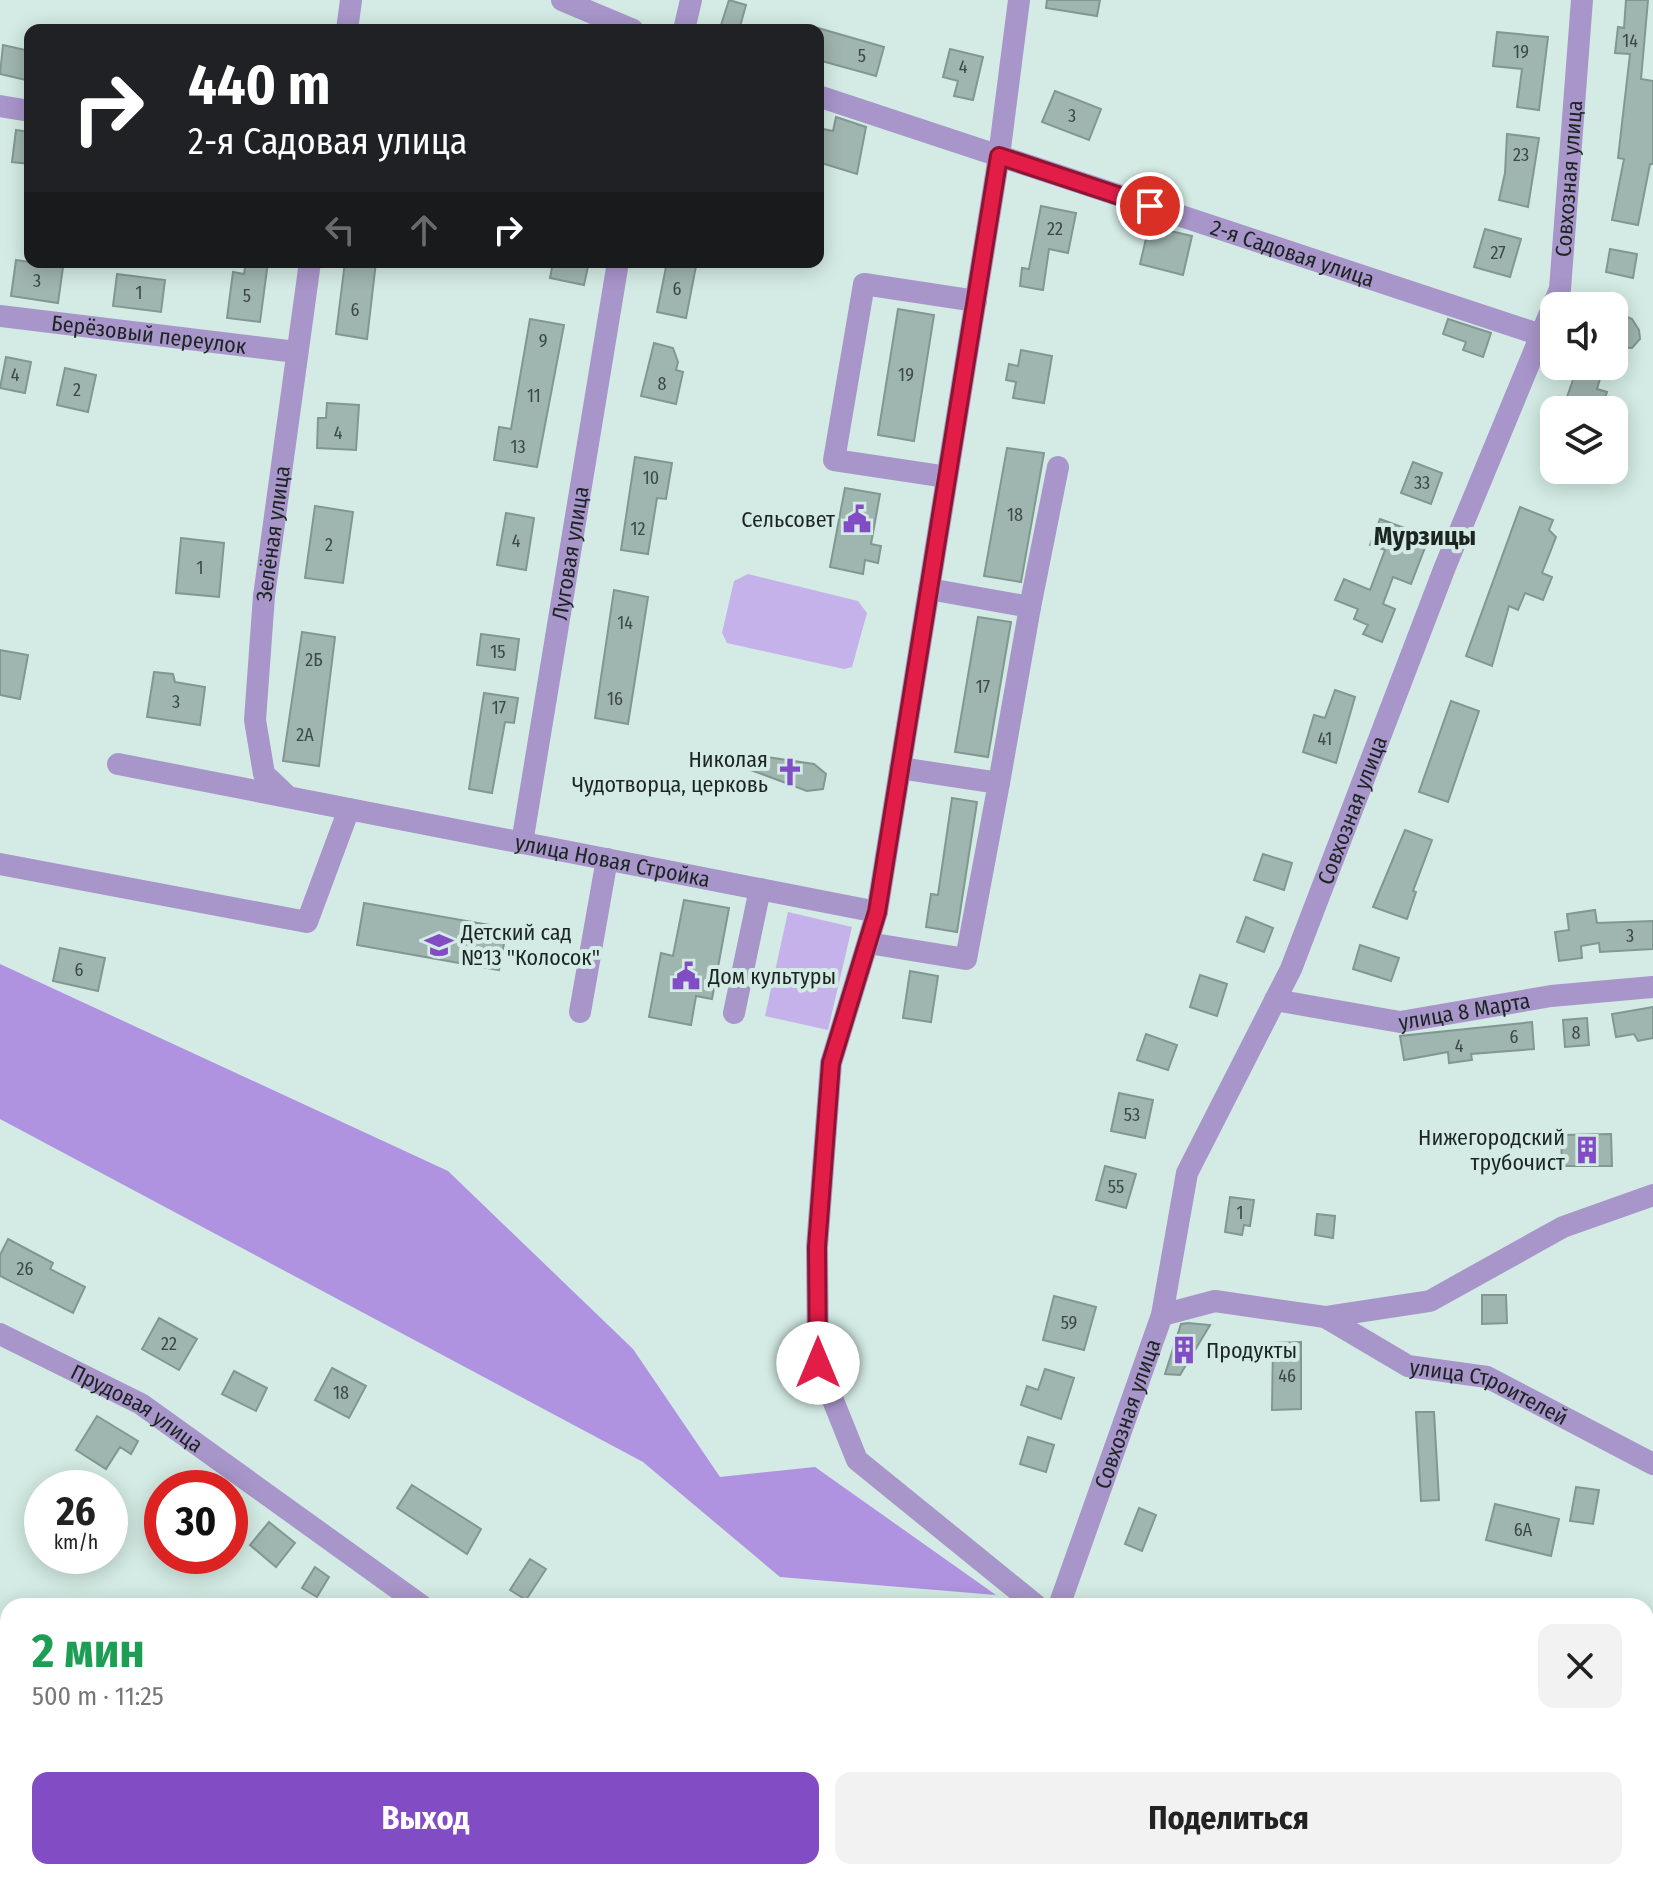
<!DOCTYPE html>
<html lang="ru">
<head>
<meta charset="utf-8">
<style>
	body { margin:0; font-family:"Fira Sans Condensed",sans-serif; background:#f2f2f2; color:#222; height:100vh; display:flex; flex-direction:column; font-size:30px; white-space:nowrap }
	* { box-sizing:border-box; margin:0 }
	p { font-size:26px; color:#767676 }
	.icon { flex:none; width:44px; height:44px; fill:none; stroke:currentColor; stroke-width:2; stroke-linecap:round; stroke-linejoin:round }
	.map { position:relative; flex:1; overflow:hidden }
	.details { position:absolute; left:0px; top:1598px; width:1654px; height:282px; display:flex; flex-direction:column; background:#fff; border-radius:24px 24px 0 0; box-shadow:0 4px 20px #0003 }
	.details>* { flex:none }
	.banner { position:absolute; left:24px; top:24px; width:800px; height:244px; border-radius:16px; box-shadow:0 4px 20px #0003; background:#202124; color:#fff; overflow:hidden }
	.tools { position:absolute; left:1540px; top:292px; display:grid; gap:16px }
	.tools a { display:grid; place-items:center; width:88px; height:88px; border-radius:16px; background:#fff; box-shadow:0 4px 20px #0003; font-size:40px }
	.speed { position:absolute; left:24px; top:1470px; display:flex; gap:16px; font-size:40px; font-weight:700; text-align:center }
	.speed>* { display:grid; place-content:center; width:104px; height:104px; border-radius:50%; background:#fff; box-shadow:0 4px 20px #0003; line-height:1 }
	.speed small { font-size:20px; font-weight:400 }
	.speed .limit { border:12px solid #d22; background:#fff; color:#111 }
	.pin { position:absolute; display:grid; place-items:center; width:68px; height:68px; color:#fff; margin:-34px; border:4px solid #fff; border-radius:50%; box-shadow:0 2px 8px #0007 }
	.me { position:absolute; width:88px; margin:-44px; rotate:0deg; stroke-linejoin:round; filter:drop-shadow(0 0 6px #0008) }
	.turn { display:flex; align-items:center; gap:28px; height:168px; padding:0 32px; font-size:36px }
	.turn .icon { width:104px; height:104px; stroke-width:2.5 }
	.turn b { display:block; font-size:56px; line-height:68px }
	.lanes { display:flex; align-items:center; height:76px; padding:0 32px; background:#0003; justify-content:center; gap:40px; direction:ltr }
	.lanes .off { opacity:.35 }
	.round { display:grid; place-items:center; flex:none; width:84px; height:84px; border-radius:16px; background:#f2f2f2 }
	.summary { display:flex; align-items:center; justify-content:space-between; height:136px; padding:0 32px }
	h1 { font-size:48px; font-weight:700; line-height:60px; color:#1e9e55 }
	.action { display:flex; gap:16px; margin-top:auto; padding:16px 32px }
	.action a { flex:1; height:92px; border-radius:16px; background:#814cc4; color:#fff; font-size:32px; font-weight:700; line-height:92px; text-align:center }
	.action a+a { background:#f2f2f2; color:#222 }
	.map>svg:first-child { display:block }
	.green { fill:#c5b2ea }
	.forest { fill:#af92e0 }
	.water { fill:#4fc9b0 }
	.building { fill:#9fb5af; stroke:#819791; stroke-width:2 }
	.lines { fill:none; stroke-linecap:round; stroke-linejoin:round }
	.minor { stroke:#a895ca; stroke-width:22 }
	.route-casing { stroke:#92132f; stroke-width:20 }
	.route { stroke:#e11d48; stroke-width:14 }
	.labels { text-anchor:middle; stroke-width:8; stroke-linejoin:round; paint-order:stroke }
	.number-label { font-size:18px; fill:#3d4945 }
	.street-label { font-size:22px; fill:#1c2522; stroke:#d3ebe4 }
	.poi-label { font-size:22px; fill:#1c2522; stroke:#d3ebe4; text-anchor:end }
	.quarter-label { font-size:26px; font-weight:bold; fill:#1c2522; stroke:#d3ebe4 }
</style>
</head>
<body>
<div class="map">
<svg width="1653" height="1879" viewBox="0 0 1653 1879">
	<rect width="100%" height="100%" fill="#d3ebe4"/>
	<!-- green -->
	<path class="green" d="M748 574 858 601 867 613 852 667 844 669 727 643 722 633 734 581Z
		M788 912 852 927 828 1030 765 1016Z
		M0 1756 8 1763V1841L0 1840Z"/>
	<!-- forest -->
	<path class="forest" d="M0 964 448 1171 633 1349 720 1477 815 1467 996 1595 780 1577 643 1462 0 1119Z
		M0 1840 8 1841V1872H307L389 1879H0Z"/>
	<!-- water -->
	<path class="water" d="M1646 1815 1653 1821V1879H1043L1042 1872H1646Z"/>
	<!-- building -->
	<path class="building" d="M729 0 746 5 739 30 721 25Z
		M1047 0H1100L1097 16 1046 8Z
		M1626 0H1648L1641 79 1653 81V164H1650L1638 225 1612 220 1624 159 1618 158 1630 54 1615 53 1618 27 1624 28Z
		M818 28 884 47 876 76 818 60Z
		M1497 32 1548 37 1539 110 1517 107 1522 69 1493 66Z
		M3 45 30 51V81L0 74Z
		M950 49 983 57 973 100 954 96 958 81 943 77Z
		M1055 91 1101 109 1089 140 1042 122Z
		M836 117 866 127 857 174 818 162V128L833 131Z
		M16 130 30 132V164L12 162Z
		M1507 134 1539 138 1528 207 1499 200 1505 173Z
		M1041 206 1076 213 1068 253 1049 249 1043 290 1020 286 1022 268 1029 269Z
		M1149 226 1192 236 1183 275 1140 264Z
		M1485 229 1521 239 1510 277 1474 267Z
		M1610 249 1637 254 1633 278 1606 272Z
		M16 260 63 267 58 303 11 296Z
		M246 262H268L260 322 227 318 233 272 244 274Z
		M345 262H376L367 339 336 334Z
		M553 262H589L584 285 550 278Z
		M667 262 696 266 686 318 657 312Z
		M117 274 165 280 161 312 113 306Z
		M898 309 934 315 914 441 878 435Z
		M1614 311 1632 319 1639 330 1640 339 1632 348 1614 347Z
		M530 319 564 325 537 467 494 460 499 427 511 429Z
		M1448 319 1491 333 1483 357 1463 350 1466 342 1443 334Z
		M654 343 673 348 678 362 676 370 683 372 676 404 641 396Z
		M1021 350 1052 356 1044 403 1013 398 1016 382 1006 380 1009 364 1018 366Z
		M6 357 31 362 25 393 0 388Z
		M65 368 96 375 88 412 57 405Z
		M1576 371 1600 379 1597 389 1607 392 1601 410 1566 400Z
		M327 403 359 405 356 450 317 448 318 418H326Z
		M1007 448 1044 453 1021 582 984 576Z
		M635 457 672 463 666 499 657 498 648 554 621 550Z
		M1413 462 1442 473 1431 504 1401 493Z
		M845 488 880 494 871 544 881 546 878 563 865 560 863 574 830 567Z
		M315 506 353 512 343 583 305 578Z
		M1520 507 1553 520 1549 530 1556 537 1542 573 1552 577 1543 600 1525 593 1518 610 1509 606 1492 666 1466 656Z
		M506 513 534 518 526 570 497 565Z
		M1380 519 1429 537 1411 584 1393 577 1383 604 1395 609 1382 642 1363 634 1368 625 1354 619 1358 609 1335 600 1344 579 1370 590 1385 550 1370 545Z
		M181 538 224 543 219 597 176 593Z
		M614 590 648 597 628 724 595 718Z
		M978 617 1011 622 988 757 955 752Z
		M302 632 335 637 319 766 283 761Z
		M481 634 519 639 515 670 477 665Z
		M0 650 28 655 20 699 0 695Z
		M154 672 173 674 175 682 205 687 200 725 147 717Z
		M1335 690 1355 697 1336 763 1303 752 1314 715 1325 718Z
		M484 693 518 698 514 723 505 722 492 793 469 789Z
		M1451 701 1479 711 1448 802 1419 792Z
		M754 755 814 764 826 774 823 789 807 791 751 770Z
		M952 798 977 802 957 932 926 927 931 894 938 895Z
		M1405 830 1432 840 1413 891 1416 892 1407 919 1373 907Z
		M1263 854 1292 863 1284 890 1254 880Z
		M684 900 729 908 712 999 696 996 691 1025 649 1017 661 953 673 956Z
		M364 903 507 928 499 970 357 945Z
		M1595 910 1597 923 1653 921V949L1600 952 1599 943 1581 946 1582 958 1559 961 1555 932 1569 930 1567 914Z
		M1246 917 1273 928 1264 952 1237 942Z
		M1360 945 1399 958 1391 981 1353 969Z
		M60 948 105 958 98 991 53 981Z
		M910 971 938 976 931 1022 903 1018Z
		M1200 975 1227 984 1217 1016 1190 1007Z
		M1653 1007V1038L1638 1041 1634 1034 1616 1037 1612 1014Z
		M1587 1018 1589 1045 1565 1047 1563 1020Z
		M1532 1022 1534 1049 1471 1054 1472 1060 1449 1063 1448 1052 1404 1060 1400 1036Z
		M1146 1034 1177 1045 1168 1070 1137 1060Z
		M1119 1093 1153 1100 1145 1138 1111 1131Z
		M1611 1134 1612 1166H1562L1561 1135Z
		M1105 1166 1136 1174 1126 1208 1096 1200Z
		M1230 1197 1254 1200 1250 1226 1244 1225 1242 1235 1225 1232Z
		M1317 1214 1335 1216 1333 1238 1315 1235Z
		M8 1239 53 1263 50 1269 85 1287 73 1313 0 1276V1255Z
		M1482 1295H1506L1507 1323 1482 1324Z
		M1054 1296 1096 1307 1084 1350 1043 1340Z
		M159 1318 197 1339 179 1370 142 1349Z
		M1188 1323 1210 1325 1180 1375 1165 1374 1181 1324Z
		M1301 1342V1409L1272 1410 1273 1343Z
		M332 1368 366 1386 349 1418 315 1400Z
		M1045 1369 1074 1378 1061 1419 1021 1405 1027 1386 1038 1390Z
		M234 1371 267 1388 256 1411 222 1394Z
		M1416 1412H1434L1439 1500 1421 1501Z
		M97 1416 138 1441 131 1454 120 1447 106 1469 76 1450Z
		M1028 1437 1054 1445 1046 1472 1020 1464Z
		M412 1485 481 1529 467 1554 397 1508Z
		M1576 1487 1599 1490 1593 1524 1570 1521Z
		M1495 1504 1559 1519 1551 1556 1486 1540Z
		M1139 1508 1156 1515 1142 1551 1125 1544Z
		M269 1522 295 1543 276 1567 250 1545Z
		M530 1559 546 1569 526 1600 510 1590Z
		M315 1567 329 1577 317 1597 302 1588Z"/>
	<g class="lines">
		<!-- minor -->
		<g class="minor">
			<path d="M562 0 633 30"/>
			<path d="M1019 0 999 156 877 912 831 1063 817 1247 818 1363 857 1460 1037 1606"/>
			<path d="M347 30 351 0"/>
			<path d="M684 30 691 0"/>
			<path id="s1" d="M818 96 1541 335"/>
			<path d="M0 106 30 111"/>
			<path id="s2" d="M0 316 296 352"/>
			<path d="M947 477 834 460 864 284 976 301"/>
			<path d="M929 589 1030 607 999 783"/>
			<path d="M1030 607 1058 467"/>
			<path id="s3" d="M118 764 877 912"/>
			<path id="s4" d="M287 796 264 774 255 720 264 596 310 262"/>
			<path id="s5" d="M522 843 618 262"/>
			<path d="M0 864 307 922 349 809"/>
			<path d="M868 943 966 959 999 783 900 768"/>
			<path id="s6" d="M1275 1000 1400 1022 1551 996 1653 987"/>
			<path d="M580 1012 607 859"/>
			<path d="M734 1013 760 889"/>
			<path d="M1162 1315 1215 1301 1325 1317 1430 1301 1563 1227 1653 1195"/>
			<path id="s7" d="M1325 1317 1408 1366 1487 1377 1653 1464"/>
			<path id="s8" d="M0 1334 141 1404 422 1606"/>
			<path id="s9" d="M1059 1606 1162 1315 1187 1173 1291 969 1445 567 1560 289 1582 0"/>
			<path d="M1024 1879V1872"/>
		</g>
	</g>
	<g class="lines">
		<defs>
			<path id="route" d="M818 1363 817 1247 831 1063 877 912 999 156 1150 206"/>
		</defs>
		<!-- route casing -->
		<use href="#route" class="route-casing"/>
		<!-- route -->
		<use href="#route" class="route"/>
	</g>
	<!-- icons -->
	<defs>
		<symbol id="civic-bare" viewBox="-9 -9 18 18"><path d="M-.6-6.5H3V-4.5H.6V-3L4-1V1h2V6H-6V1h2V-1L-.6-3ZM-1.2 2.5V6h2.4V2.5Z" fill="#814cc4" stroke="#d3ebe4" stroke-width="2.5" paint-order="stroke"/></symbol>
		<symbol id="church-bare" viewBox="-9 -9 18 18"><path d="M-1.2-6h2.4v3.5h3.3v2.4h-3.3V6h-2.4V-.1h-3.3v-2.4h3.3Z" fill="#814cc4" stroke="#d3ebe4" stroke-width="2.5" paint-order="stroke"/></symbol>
		<symbol id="school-bare" viewBox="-9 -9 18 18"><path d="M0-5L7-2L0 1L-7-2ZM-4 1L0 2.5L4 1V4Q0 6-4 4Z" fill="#814cc4" stroke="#d3ebe4" stroke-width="2.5" paint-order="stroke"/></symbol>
		<symbol id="building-bare" viewBox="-9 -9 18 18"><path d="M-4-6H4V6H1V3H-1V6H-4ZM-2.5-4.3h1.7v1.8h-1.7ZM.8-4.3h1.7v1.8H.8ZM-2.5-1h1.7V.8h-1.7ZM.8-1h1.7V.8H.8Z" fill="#814cc4" stroke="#d3ebe4" stroke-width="2.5" paint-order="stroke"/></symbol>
	</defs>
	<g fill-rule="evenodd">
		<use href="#civic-bare" x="837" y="499" width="40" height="40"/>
		<use href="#church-bare" x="770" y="752" width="40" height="40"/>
		<use href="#school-bare" x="419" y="925" width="40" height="40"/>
		<use href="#civic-bare" x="666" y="956" width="40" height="40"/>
		<use href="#building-bare" x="1567" y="1130" width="40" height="40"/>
		<use href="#building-bare" x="1164" y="1330" width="40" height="40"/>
	</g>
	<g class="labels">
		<!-- number labels -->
		<g class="number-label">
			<text x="1630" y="47">14</text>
			<text x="1521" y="58">19</text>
			<text x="862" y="62">5</text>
			<text x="963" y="73">4</text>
			<text x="1072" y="122">3</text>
			<text x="1521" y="161">23</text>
			<text x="1055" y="235">22</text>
			<text x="1498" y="259">27</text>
			<text x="37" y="287">3</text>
			<text x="677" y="295">6</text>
			<text x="139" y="299">1</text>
			<text x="247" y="302">5</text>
			<text x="355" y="316">6</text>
			<text x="543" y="347">9</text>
			<text x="15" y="381">4</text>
			<text x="906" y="381">19</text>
			<text x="662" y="390">8</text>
			<text x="77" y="396">2</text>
			<text x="534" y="402">11</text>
			<text x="338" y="439">4</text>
			<text x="518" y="453">13</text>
			<text x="651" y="484">10</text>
			<text x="1422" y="489">33</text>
			<text x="1015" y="521">18</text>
			<text x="638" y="535">12</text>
			<text x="516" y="547">4</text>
			<text x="329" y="551">2</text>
			<text x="200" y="574">1</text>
			<text x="625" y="629">14</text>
			<text x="498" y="658">15</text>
			<text x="314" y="666">2Б</text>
			<text x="983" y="693">17</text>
			<text x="615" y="705">16</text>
			<text x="176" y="708">3</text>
			<text x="499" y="714">17</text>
			<text x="305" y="741">2А</text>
			<text x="1325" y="745">41</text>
			<text x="1630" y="942">3</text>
			<text x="79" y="976">6</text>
			<text x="1576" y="1039">8</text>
			<text x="1514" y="1043">6</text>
			<text x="1459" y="1052">4</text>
			<text x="1132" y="1121">53</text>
			<text x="1116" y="1193">55</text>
			<text x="1240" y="1219">1</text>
			<text x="25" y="1275">26</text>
			<text x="1069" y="1329">59</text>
			<text x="169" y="1350">22</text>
			<text x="1287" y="1382">46</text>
			<text x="341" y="1399">18</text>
			<text x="1523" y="1536">6А</text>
		</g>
		<!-- street labels -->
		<g class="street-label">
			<text dy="8" stroke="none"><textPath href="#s9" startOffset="1524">Совхозная улица</textPath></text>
			<text dy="8" stroke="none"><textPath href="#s1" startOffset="500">2-я Садовая улица</textPath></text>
			<text dy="8" stroke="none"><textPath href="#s2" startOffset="150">Берёзовый переулок</textPath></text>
			<text dy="8" stroke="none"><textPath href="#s4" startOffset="274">Зелёная улица</textPath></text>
			<text dy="8" stroke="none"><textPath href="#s5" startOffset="294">Луговая улица</textPath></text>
			<text dy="8" stroke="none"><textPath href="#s9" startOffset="852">Совхозная улица</textPath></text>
			<text dy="8" stroke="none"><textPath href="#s3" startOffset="504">улица Новая Стройка</textPath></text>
			<text dy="8" stroke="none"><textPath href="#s6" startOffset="192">улица 8 Марта</textPath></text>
			<text dy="8" stroke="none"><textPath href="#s7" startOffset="182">улица Строителей</textPath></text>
			<text dy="8" stroke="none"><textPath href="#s8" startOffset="156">Прудовая улица</textPath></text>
			<text dy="8" stroke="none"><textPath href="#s9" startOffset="204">Совхозная улица</textPath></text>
		</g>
		<!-- poi labels -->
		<g class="poi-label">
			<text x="835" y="527">Сельсовет</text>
			<text x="768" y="767">Николая<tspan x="768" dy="25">Чудотворца, церковь</tspan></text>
			<text x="461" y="940" text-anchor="start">Детский сад<tspan x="461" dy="25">№13 "Колосок"</tspan></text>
			<text x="708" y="984" text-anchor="start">Дом культуры</text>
			<text x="1565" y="1145">Нижегородский<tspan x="1565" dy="25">трубочист</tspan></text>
			<text x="1206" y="1358" text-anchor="start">Продукты</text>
		</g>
		<!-- quarter labels -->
		<g class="quarter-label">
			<text x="1425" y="545">Мурзицы</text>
		</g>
	</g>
</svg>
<div class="tools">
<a><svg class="icon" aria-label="sound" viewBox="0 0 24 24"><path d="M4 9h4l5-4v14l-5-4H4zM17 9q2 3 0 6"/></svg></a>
<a><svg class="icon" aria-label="layers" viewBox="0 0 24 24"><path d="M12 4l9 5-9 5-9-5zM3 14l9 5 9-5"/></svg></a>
</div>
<div class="speed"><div>26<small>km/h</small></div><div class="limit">30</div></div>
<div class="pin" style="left:1150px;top:206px;background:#d93025"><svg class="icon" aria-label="arrive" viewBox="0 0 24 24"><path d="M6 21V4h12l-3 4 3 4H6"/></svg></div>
<svg class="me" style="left:818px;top:1363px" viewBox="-20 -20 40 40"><circle r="19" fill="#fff"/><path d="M0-13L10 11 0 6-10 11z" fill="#e11d48"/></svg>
<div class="banner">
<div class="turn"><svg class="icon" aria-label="right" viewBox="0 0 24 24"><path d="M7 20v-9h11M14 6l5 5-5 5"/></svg><div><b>440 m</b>2-я Садовая улица</div></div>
<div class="lanes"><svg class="icon off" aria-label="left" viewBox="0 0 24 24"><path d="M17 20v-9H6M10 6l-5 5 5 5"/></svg><svg class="icon off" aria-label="ahead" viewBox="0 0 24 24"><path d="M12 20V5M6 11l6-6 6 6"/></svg><svg class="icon" aria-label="right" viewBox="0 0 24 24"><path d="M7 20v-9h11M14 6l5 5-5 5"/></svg></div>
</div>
<section class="details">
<div class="summary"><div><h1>2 мин</h1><p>500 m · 11:25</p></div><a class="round"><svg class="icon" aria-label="close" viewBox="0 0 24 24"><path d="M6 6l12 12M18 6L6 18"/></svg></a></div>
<div class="action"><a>Выход</a><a>Поделиться</a></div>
</section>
</div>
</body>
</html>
